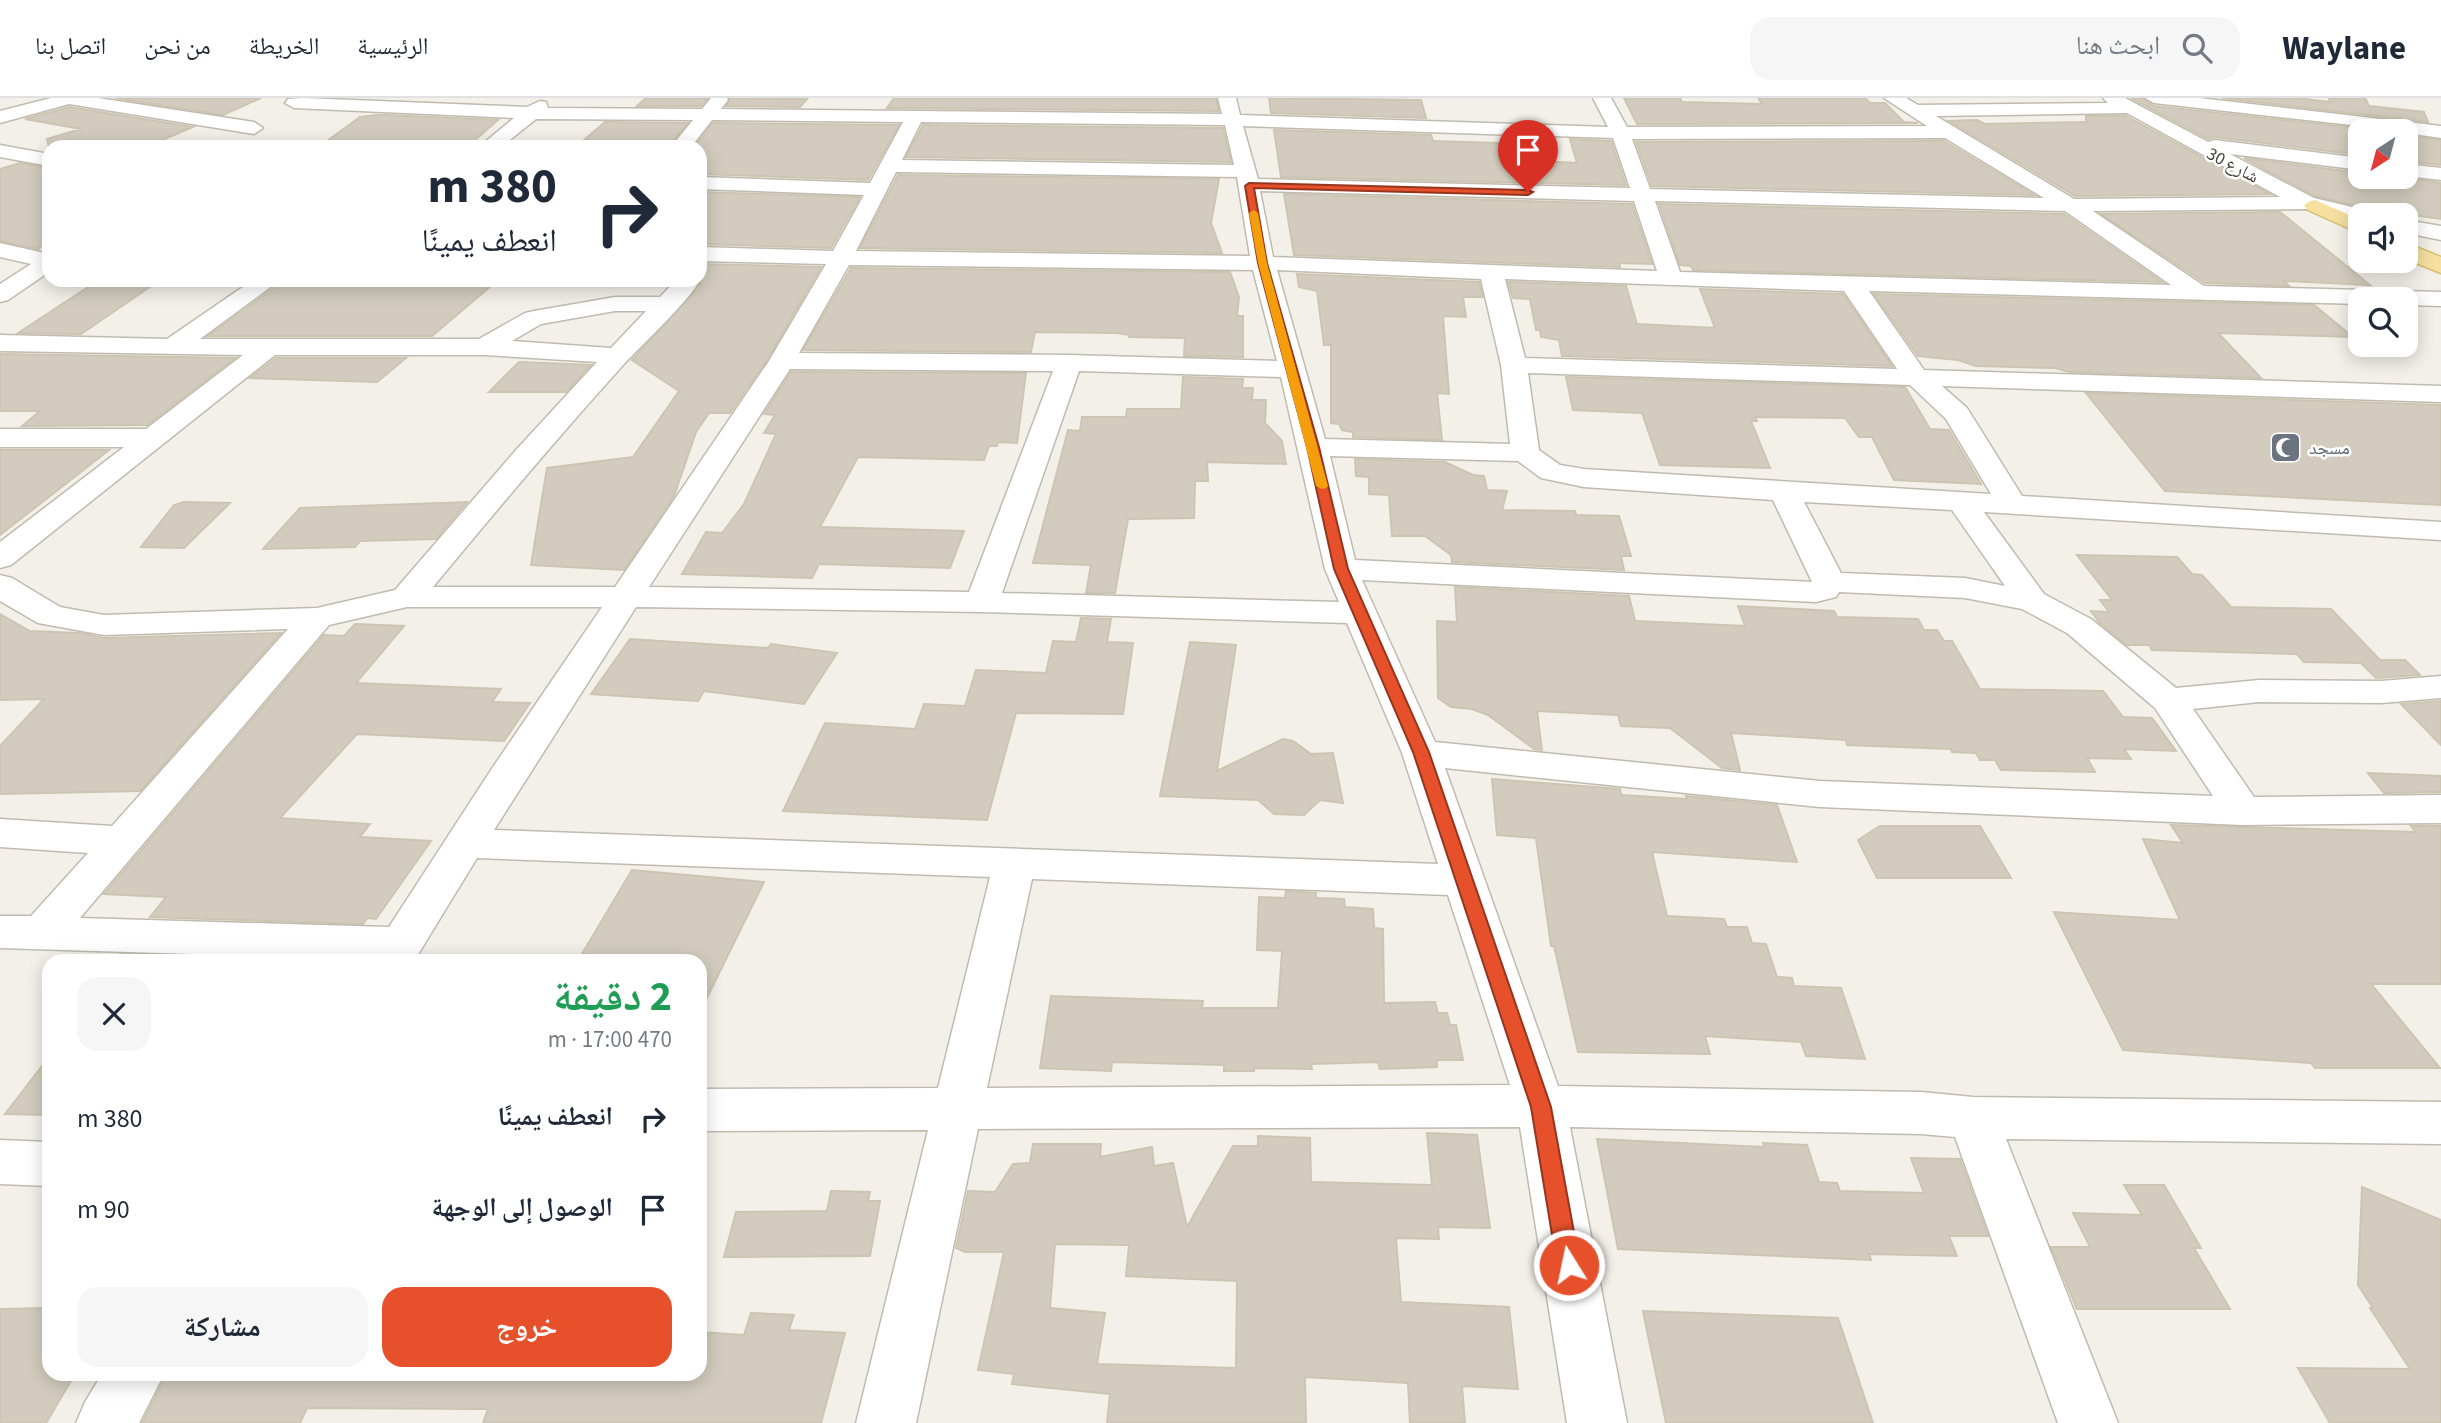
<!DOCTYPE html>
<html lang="ar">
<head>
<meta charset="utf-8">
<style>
	body { margin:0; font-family:"Source Sans 3","Noto Naskh Arabic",sans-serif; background:#f6f6f7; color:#1f2937; direction:rtl; height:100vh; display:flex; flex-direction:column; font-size:26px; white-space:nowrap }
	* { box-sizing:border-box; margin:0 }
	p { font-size:23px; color:#747a83 }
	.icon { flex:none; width:38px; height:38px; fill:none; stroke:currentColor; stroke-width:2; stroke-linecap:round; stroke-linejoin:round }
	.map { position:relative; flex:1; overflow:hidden; direction:ltr }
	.drawer { position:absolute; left:42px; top:856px; width:665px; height:427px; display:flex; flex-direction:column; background:#fff; border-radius:21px; box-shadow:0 4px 18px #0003; direction:rtl }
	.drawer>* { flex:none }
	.guide { position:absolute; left:42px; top:42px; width:665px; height:147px; border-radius:21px; box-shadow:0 4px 18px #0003; direction:rtl; background:#fff; color:#1f2937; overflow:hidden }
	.needle { width:46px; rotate:216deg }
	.buttons { position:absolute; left:2348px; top:21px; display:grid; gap:14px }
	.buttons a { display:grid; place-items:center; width:70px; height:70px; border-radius:14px; background:#fff; box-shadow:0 4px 18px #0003; font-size:35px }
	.pin { position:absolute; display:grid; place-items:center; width:60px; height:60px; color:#fff; margin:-72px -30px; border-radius:50% 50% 50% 0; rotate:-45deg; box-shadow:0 0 7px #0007 }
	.pin .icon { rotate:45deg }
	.me { position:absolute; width:77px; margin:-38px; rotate:350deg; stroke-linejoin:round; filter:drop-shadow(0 0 5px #0008) }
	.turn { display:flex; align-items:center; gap:24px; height:147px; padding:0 35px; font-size:32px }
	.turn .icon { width:91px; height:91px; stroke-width:2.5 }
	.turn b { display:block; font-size:49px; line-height:60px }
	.round { display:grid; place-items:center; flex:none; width:74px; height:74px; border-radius:21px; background:#f6f6f7 }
	.summary { display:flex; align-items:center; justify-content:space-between; height:119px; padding:0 35px }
	h1 { font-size:42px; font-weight:700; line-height:52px; color:#1e9e55 }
	.cta { display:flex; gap:14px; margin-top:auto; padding:14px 35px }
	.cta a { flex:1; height:80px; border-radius:21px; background:#e6512c; color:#fff; font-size:28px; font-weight:700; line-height:80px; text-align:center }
	.cta a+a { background:#f6f6f7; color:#1f2937 }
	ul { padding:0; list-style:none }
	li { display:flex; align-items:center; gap:21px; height:91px; padding:0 35px }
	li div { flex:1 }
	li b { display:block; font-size:26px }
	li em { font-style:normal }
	header { display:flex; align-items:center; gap:42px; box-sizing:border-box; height:98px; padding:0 35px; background:#fff; border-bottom:2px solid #e0e1e3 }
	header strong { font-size:33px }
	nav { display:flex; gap:38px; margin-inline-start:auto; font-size:24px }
	.search { width:490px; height:63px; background:#f6f6f7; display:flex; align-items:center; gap:18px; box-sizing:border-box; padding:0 24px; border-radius:21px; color:#747a83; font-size:26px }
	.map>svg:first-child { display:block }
	.building { fill:#d3ccbe; stroke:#cdc4b2; stroke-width:2; fill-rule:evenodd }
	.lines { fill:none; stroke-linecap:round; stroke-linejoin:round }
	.minor-casing { stroke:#c0bbae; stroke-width:3 }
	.major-casing { stroke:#d8be70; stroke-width:3 }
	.minor { fill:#fff; fill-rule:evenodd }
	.major { fill:#f5e09f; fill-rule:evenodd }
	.route { fill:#e6512c; stroke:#96351d; stroke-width:2 }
	.slow { fill:#f59e0b }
	.labels { text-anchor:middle; stroke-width:5; stroke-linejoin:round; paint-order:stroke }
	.far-street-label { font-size:18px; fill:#454037; stroke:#fff }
	.far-worship-label { font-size:18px; fill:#5b616d; stroke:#fff; text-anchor:start }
</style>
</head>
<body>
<header>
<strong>Waylane</strong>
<div class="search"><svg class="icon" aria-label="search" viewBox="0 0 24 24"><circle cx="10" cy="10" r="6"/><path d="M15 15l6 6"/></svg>ابحث هنا</div>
<nav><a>الرئيسية</a><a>الخريطة</a><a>من نحن</a><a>اتصل بنا</a></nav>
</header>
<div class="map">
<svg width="2441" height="1325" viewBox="0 0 2441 1325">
	<rect width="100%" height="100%" fill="#f2f0e8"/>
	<!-- building -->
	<path class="building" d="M115 0H261L223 17Z
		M646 0H708L701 8H637Z
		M730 0 807 1 800 9 726 8Z
		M894 0H1216L1219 13 887 10Z
		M1269 0 1421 2 1426 20 1271 15Z
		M1624 0H1680L1682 4 1762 6 1758 0H1865L1870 5H1885L1904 24 1918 25 1637 26Z
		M2131 0H2143L2154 8 2384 33H2361V57L2215 39 2208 41Z
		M2222 0H2297L2330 4 2329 0H2365L2369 8 2424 14 2428 24Z
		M69 9 193 29 146 49H49L47 41 81 31 25 21Z
		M377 17H386L498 22 467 49H319L360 19Z
		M2086 18H2126L2270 96 2075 98 1949 23 1977 22 1985 26 2086 24Z
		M605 24 688 25 668 49H576Z
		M713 25 899 27 868 82 700 76V49H694Z
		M923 27 1223 30 1231 64 906 59Z
		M1274 32 1431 37 1433 43 1498 45 1502 61 1577 65 1570 41 1611 43 1626 87 1281 79Z
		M2406 38 2441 42V67L2406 63Z
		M1944 43 2034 97 1652 88 1636 44Z
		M2244 60 2361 75V79H2404L2441 85V121L2370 111 2315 98Z
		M20 65 49 70V144L38 151 0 143V71Z
		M898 77 1219 81 1211 125 1222 155 860 150Z
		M700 94 860 99 831 150 700 146Z
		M1284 96 1632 106 1652 166 1619 165 1620 169 1294 157Z
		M1659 106 2064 116 2162 184 1693 172 1691 168 1680 167Z
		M2280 114 2370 187 2284 183 2289 188 2205 185 2101 116Z
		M700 166 821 169 767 262 730 315H709L696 334 674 398 624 472 531 467 547 370 633 359 679 293 632 262 698 190 703 180 700 178Z
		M851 170 1230 174 1239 199 1237 218H1243V259L1184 258 1185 240 1129 239 1130 237 1116 235 1035 234 1031 254 803 252Z
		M1297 176 1479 184 1483 199H1463L1466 219 1443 218 1449 296 1437 295 1442 342 1353 339V334L1342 332 1339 326 1331 325V247H1324L1317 193 1299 189Z
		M99 182H160L81 236 18 235Z
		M285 182H498L432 238H208Z
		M1508 184 1626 188 1637 226 1715 230 1700 191 1843 196 1892 268 1562 258 1559 242 1541 239 1540 232H1536L1530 201 1513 200Z
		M1874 196 2314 207 2353 239 2218 235 2261 280 2069 274 2055 270 1976 268 1958 262 1918 258Z
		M0 256 235 260 147 327 22 328 40 313H0Z
		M276 260H406L377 284 250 280Z
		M519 264 591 267 566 294H489Z
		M791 274 1026 275 1017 345 998 344 997 348H989L984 362 858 359 820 429 964 433 950 470 819 466 812 480 682 476 706 434 722 435 744 406 776 336 764 335 775 317 764 316Z
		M1183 279 1243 281 1242 290H1253L1252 302H1266L1265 325 1282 343 1286 366 1207 364 1208 383H1195L1194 420 1128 421 1115 495H1086L1091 467 1033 465 1068 332 1080 333 1082 319H1126L1127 311H1181Z
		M1566 279 1905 289 1930 331 1949 332 1981 386 1894 382 1872 339H1859L1845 320 1755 319 1757 323H1751L1770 370 1660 367 1642 315 1573 312Z
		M2086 295 2441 307V407L2165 393Z
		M0 352H109L0 437Z
		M1355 361 1445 364 1473 377 1484 378 1487 392 1507 393 1502 412 1575 413 1576 417 1619 418 1631 458H1621L1624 472 1452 464 1451 457 1425 438H1392L1389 397 1369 396V379L1356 378Z
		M184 404 230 405 184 450 141 449 174 407Z
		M467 404 436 441 360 443 355 449 263 451 300 410Z
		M2077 457 2177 459 2192 476 2202 477 2231 509 2331 511 2380 562H2405L2420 577 2376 580 2361 565 2304 564 2297 556 2152 552 2149 547H2127L2099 524 2091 513 2109 514 2100 502H2112Z
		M1455 489 1629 498 1635 523 1745 528 1738 508 1834 513 1837 519 1918 521 1924 532H1937L1944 543H1952L1980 591 2103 593 2123 619 2152 620 2176 653 2124 651 2131 661 2087 660 2095 674 2001 672 1995 662H1980L1976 655 1952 654 1951 651 1847 647 1846 642 1731 635 1740 672 1722 670 1670 630 1621 628 1618 617 1537 613 1542 652 1534 651 1488 617 1472 611 1451 609 1438 600 1437 523 1457 524Z
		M0 516 30 533 79 535 104 540 281 535 140 693 0 696V648L44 601 0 602Z
		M1081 520 1111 521 1107 544 1133 545 1123 616 1016 615 987 722 783 713 825 625 915 631 924 606 965 608 976 572 1046 575 1053 543 1076 544Z
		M355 526 404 528 356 585 501 591 492 604 530 605 504 643 357 636 280 720 370 726 360 739 431 743 376 821 367 820 363 826 150 819 166 799 104 796 324 537 344 538Z
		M630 541 768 550 771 546 837 555 804 606 704 593 698 603 591 596Z
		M1190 544 1236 547 1217 673 1283 641 1293 643 1311 656 1333 655 1343 705 1320 702 1304 717 1274 716 1258 702 1160 698Z
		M2441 603V647L2401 606Z
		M2368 675 2441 678V694L2384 695Z
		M1492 681 1620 691 1621 697 1687 701 1686 698 1777 707 1797 764 1652 754 1667 818 1724 821 1727 829H1747L1752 845 1766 846 1777 879 1792 880 1794 888 1841 890 1865 961 1806 958 1801 944 1705 938 1710 956 1578 954 1554 848H1551L1536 740 1497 737Z
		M2171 727 2416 734 2411 728H2441V886H2371L2440 970H2315L2311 965 2123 952 2054 814 2180 822 2143 741 2183 745Z
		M1880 728H1980L2011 780H1877L1858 742Z
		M632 772 764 784 700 914V863H654L582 856Z
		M1286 793 1316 795V800L1344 801 1345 809 1373 811 1374 830 1383 831 1384 905 1435 904 1438 915H1447L1450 927H1456L1463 962H1437V969L1380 971 1378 964 1311 966 1312 971 1254 970V973H1224V967L1112 964 1111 973 1040 970 1051 898 1203 903 1202 910H1278L1282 853 1257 852 1259 799 1285 800Z
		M120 856 322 863H115Z
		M49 959V1017L5 1016Z
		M1427 1035 1477 1037 1490 1130 1438 1129 1439 1141 1396 1140 1401 1204 1509 1209 1518 1291 1462 1288 1465 1325H1410L1408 1285 1305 1279 1306 1325H1107L1110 1296 1012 1286 1014 1276 978 1272 1004 1154H965L956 1150 968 1093 995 1094 1013 1066 1030 1065 1033 1046H1101L1100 1059 1152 1049 1154 1068 1173 1065 1187 1129 1233 1048H1258V1038L1310 1040 1311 1084 1432 1087ZM1055 1146 1129 1147 1126 1178 1237 1183 1236 1270 1097 1266 1105 1215 1050 1210Z
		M1597 1041 1764 1049 1763 1045 1807 1047 1819 1084 1837 1085 1840 1093 1924 1095 1911 1060 1960 1061 1988 1138H1949L1957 1158 1869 1156 1871 1162 1618 1151Z
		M2124 1087H2164L2201 1150H2194L2230 1211H2077L2051 1149H2090L2073 1115 2142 1117Z
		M2362 1089 2441 1122V1325H2330L2298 1270 2410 1271 2370 1210H2373L2358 1187Z
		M831 1093 870 1094 868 1103H880L870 1158 724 1159 736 1114 827 1113Z
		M49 1210V1276H75L46 1325H0V1211Z
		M1643 1213 1838 1220 1873 1325H1666Z
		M751 1215 794 1217 789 1232 845 1235 821 1325H483L488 1311 307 1310 300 1325H142L167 1276H700V1234L744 1237Z"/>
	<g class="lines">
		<defs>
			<path id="minor" d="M51 0H98L254 24 263 30 254 36 69 6 0 25V13Z
				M303 0 527 9 540 3 546 4 548 10 702 11 711 0H727L728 2 721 11 1222 16 1218 0H1236L1240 17 1608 29 1593 0H1611L1627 29 1927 28 1884 0H1906L1918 7 2108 5 2103 0H2125L2208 44 2215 42 2361 60V72L2230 56 2314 100 2369 113 2371 117H2361V124L2307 111 2093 113 2204 188 2441 194V208L2406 207V201H2361V206L1869 193 1924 272 2441 288V304L1942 288 1967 310 2022 398 2441 424V442L1984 414 2044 496 2091 521 2176 590 2259 582 2381 583 2441 578V600L2381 605 2259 604 2193 611 2254 699 2441 697V725L2243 727 1820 709 1445 670 1558 988 1921 994 1973 999 2441 1004V1046L2006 1041 2118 1325H2058L1955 1039 1921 1036 1570 1029 1627 1325H1567L1520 1029 978 1031 916 1325H856L928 1032 700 1033V991L938 990 990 779 477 760 414 863 0 850V818H31L88 755 0 749V721L112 728 288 531 104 537 38 525 0 503V477L12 480 60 509 104 517 317 510 395 492 516 352 597 264 484 257H275L11 467 0 470V444L124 349H0V331H146L243 257 0 253V237L167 241 253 182H280L200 241H479L525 215 534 213 615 199H660L676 182 700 181C694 198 641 248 624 266 558 339 495 414 433 489H615L769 263 826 166 700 163V149L833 153 864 97 700 91V79L870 85 903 24 712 22 691 49H671L693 22 536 21 501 49H479L514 20 294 10 285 5 288 1ZM2127 15 2280 99 2074 101 1936 18ZM921 24 1225 27 1234 67 902 62ZM1243 28 1613 40 1630 90 1258 81ZM1945 40 2044 100 1650 91 1632 41ZM896 74 1237 79 1250 158 856 153ZM1260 93 1634 103 1657 173 1273 159ZM1655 103 2065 113 2171 187 1680 174ZM849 167 1253 172 1277 263 1069 257 799 255ZM1277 172 1481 181 1501 267 1510 346 1325 341ZM1505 181 1844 193 1897 271 1525 260ZM615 213H646L611 250 512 243 541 226ZM790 271 1053 273 969 494 649 489ZM1079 273 1281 279 1325 471 1339 504 1002 495ZM1528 275 1910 287 1946 321 1991 396 1584 371 1560 367 1539 352ZM1330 358 1518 363 1541 380 1584 389 1773 402 1812 484 1355 462ZM1804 404 1952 412 2005 488 1965 480 1841 475ZM1362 482 1816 504 1836 499 1839 494 1965 500 2022 511 2067 535 2155 610 2213 698 1820 683 1435 644ZM407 509H602L491 672 389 829 80 820 329 527ZM636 509 982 514 1347 525 1402 655 1438 766 494 732ZM1032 781 1448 797 1510 987 987 990Z
				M2145 0H2199L2441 28V40L2406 35V33L2154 5Z
				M0 47 49 56V68L0 59Z
				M2406 66 2441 70V82L2406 78Z
				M2406 122 2441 128V142L2406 135Z
				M0 145 49 156V174L8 202 0 204V186L31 166 0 159Z
				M0 1042 49 1044V1088L0 1086Z
				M102 1276H164L139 1325H76L85 1304Z"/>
			<path id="major" d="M2315 102 2361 122V136L2308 112 2304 108 2308 104Z
				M2406 145 2441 159V175L2406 161Z"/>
		</defs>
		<!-- minor casing -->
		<use href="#minor" class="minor-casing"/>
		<!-- major casing -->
		<use href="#major" class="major-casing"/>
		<!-- minor -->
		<use href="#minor" class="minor"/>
		<!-- major -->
		<use href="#major" class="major"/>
	</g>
	<!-- route -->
	<path class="route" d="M1249 85 1528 92 1533 94 1528 97 1254 90 1267 165 1319 349 1348 471 1429 654 1551 1009 1580 1167 1577 1174 1569 1177 1561 1174 1557 1167 1531 1009 1413 654 1334 471 1307 349 1258 165 1245 88Z"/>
	<!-- slow -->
	<path class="slow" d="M1254 112 1258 115 1267 165 1328 388 1326 390 1322 391 1316 388 1258 165 1249 115Z"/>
	<!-- icons -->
	<defs>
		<symbol id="mosque-square" viewBox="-11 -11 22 22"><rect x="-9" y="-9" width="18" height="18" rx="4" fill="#6b7280" stroke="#fff"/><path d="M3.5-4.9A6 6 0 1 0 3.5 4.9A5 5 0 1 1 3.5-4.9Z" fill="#fff"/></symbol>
	</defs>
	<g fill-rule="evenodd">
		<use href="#mosque-square" x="2268" y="332" width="35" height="35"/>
	</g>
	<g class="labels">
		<!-- far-street labels -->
		<g class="far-street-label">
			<text transform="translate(2233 67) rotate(28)" y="6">شارع 30</text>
		</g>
		<!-- far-worship labels -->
		<g class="far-worship-label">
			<text x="2309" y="356">مسجد</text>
		</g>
	</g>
</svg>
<div class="buttons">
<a><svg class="needle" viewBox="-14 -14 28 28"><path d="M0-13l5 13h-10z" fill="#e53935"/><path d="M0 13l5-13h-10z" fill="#747a83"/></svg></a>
<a><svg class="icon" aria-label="sound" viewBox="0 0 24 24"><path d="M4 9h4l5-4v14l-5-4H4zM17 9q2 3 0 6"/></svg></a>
<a><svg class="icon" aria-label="search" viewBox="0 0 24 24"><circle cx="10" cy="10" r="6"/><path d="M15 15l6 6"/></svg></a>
</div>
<div class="pin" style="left:1528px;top:94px;background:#d93025"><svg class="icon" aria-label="arrive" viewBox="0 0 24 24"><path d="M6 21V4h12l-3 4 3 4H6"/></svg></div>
<svg class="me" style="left:1569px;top:1167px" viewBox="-20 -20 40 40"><circle r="17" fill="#e6512c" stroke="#fff" stroke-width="3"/><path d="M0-11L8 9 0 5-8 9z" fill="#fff"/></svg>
<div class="guide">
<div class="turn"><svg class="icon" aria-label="right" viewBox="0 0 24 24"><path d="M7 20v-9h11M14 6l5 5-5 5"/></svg><div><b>380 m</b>انعطف يمينًا</div></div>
</div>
<section class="drawer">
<div class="summary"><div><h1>2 دقيقة</h1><p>470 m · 17:00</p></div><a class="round"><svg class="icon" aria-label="close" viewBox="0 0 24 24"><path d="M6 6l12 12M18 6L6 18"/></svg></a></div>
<ul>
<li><svg class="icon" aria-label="right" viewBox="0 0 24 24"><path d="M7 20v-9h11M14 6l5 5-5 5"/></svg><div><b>انعطف يمينًا</b></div><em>380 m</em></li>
<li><svg class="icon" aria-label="arrive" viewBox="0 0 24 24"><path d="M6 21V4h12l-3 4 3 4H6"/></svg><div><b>الوصول إلى الوجهة</b></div><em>90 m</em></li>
</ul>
<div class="cta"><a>خروج</a><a>مشاركة</a></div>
</section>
</div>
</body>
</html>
